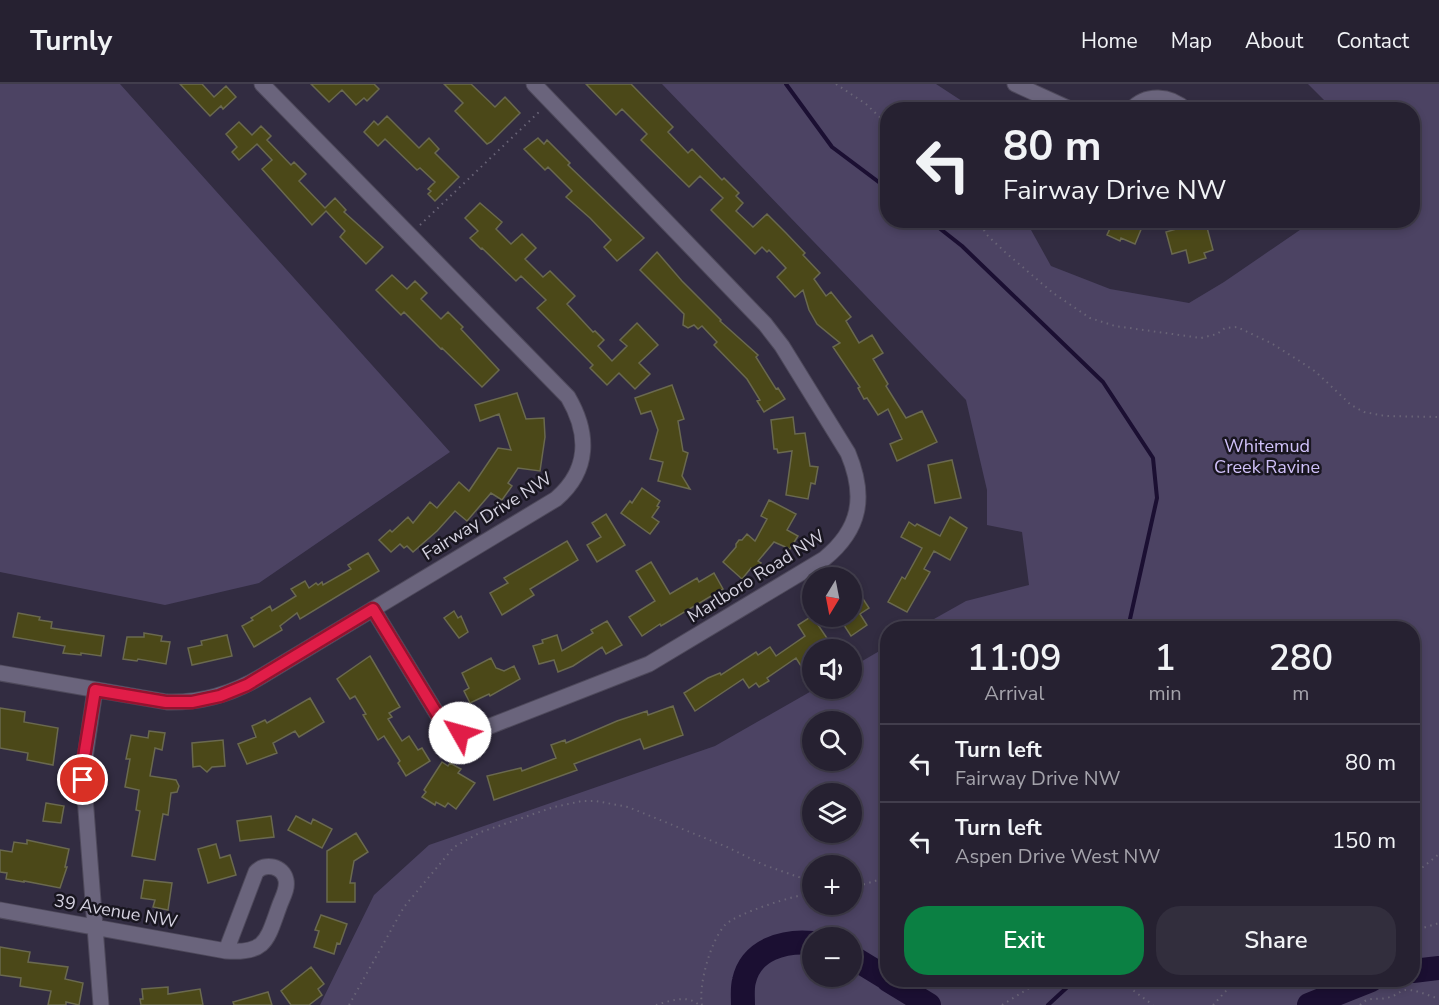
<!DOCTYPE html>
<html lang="en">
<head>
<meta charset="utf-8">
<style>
	body { margin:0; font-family:"Nunito Sans",sans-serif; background:#322e3d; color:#f1f3f6; height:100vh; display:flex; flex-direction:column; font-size:22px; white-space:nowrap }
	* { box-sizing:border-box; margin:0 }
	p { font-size:20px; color:#a4a3ab }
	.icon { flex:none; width:33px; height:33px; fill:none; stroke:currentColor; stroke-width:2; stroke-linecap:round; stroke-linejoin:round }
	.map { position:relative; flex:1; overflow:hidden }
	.drawer { position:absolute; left:880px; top:537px; width:540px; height:366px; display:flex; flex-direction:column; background:#262131; border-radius:24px; box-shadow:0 3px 9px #0003,0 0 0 2px #423e4d }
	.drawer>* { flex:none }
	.guide { position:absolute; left:880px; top:18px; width:540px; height:126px; border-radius:24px; box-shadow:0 3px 9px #0003,0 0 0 2px #423e4d; background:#262131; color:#f1f3f6; overflow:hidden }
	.needle { width:39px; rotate:190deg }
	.controls { position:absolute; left:802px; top:483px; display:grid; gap:12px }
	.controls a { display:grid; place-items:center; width:60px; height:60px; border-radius:50%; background:#262131; box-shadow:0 3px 9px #0003,0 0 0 2px #423e4d; font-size:30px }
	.pin { position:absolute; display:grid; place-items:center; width:51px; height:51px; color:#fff; margin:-26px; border:3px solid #fff; border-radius:50%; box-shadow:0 2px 6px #0007 }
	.me { position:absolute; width:66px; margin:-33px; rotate:308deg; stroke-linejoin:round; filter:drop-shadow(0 0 4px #0008) }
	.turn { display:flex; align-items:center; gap:21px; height:126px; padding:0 24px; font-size:27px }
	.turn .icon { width:78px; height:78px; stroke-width:2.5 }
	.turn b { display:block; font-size:42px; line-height:51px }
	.eta { display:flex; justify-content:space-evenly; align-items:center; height:102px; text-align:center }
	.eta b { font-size:36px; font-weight:600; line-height:42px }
	.action { display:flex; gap:12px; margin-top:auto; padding:12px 24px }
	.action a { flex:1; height:69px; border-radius:24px; background:#0b8043; color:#fff; font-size:24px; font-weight:600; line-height:69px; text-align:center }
	.action a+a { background:#322e3d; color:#f1f3f6 }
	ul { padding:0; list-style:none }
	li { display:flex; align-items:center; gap:18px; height:78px; padding:0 24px; border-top:2px solid #423e4d }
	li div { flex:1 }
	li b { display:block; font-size:22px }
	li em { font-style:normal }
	header { display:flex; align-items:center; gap:36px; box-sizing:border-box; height:84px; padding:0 30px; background:#262131; border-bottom:2px solid #423e4d }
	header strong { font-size:28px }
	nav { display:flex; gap:33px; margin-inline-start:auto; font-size:21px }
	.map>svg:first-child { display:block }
	.green { fill:#4c4363; fill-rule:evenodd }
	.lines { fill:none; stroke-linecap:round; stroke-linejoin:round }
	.stream { stroke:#1b0f32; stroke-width:4 }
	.river { stroke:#1b0f32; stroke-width:24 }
	.building { fill:#4b4818; stroke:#6a694f; stroke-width:1.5 }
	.minor-casing { stroke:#4e495b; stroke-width:17 }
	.path { stroke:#696477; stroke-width:2; stroke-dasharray:1.5 4.5; stroke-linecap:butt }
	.minor { stroke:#6a647c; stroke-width:15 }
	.route-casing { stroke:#92132f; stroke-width:15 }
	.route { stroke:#e11d48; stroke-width:10 }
	.labels { text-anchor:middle; stroke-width:5; stroke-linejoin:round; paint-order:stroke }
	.park-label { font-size:18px; fill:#d0c1f9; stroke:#191620 }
	.street-label { font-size:18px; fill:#d5d2e0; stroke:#191620 }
</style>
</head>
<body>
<header>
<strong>Turnly</strong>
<nav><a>Home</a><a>Map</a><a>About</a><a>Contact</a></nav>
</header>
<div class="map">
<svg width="1439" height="921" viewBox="0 0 1439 921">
	<rect width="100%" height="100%" fill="#322c41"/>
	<!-- green -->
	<path class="green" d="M0 0H120L450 368 259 499 165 521 0 488Z
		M662 0H936L962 17 966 25 888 26V136L1026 137 1051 182 1110 205 1189 219 1224 198 1313 137 1413 136V26L1333 25 1308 0H1439V921H320L374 811 429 761 715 662 815 605 852 604V583L888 562V896H1413V544H918L966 517 1029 501 1022 448 987 441V406L966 316ZM813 638H852V676H813ZM813 710H852V748H813ZM813 782H852V820H813ZM813 854H852V892H813Z"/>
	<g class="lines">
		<!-- stream -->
		<path class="stream" d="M786 0 832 63 888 105
			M929 136 962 162 1103 298 1153 374 1157 414 1128 544
			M1048 921 1075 896"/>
		<!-- river -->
		<path class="river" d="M852 873 888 895
			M1413 887 1439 884
			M888 896 929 921
			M743 921C743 913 742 904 744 897 751 865 785 856 813 859
			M1309 921 1371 896"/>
	</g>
	<!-- building -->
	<path class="building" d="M180 0H202L214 13 226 2 236 13 223 25 221 22 210 32Z
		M311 0H374L379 5 367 17 364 14 356 21 342 6 329 18Z
		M444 0H471L495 23 505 13 520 29 491 58 487 60 455 27 463 19Z
		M586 0H631L673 43 668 48 688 69 692 65 722 96 724 94 739 109 736 112 743 119 736 127 753 143 767 130 786 149 805 169 803 171 820 189 814 195 826 212 831 208 851 233 846 237 859 259 872 251 883 269 873 275 888 300 886 302 906 334 922 327 937 358 897 377 890 360 902 355 888 325 878 331 867 314 864 315 858 304 860 303 833 263 840 259 817 240 809 226 803 206 795 213 777 193 786 184 769 166 767 168 762 163 755 170 711 126 723 114 700 92 689 103 641 56 647 50 622 25 616 31Z
		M387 32 419 64 429 54 439 65 435 69 459 93 435 117 428 110 431 107 428 105 435 98 420 84 417 86 385 55 378 62 364 48 374 37 378 41Z
		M239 38 252 51 261 42 271 52 267 56 291 81 294 78 306 90 299 97 325 124 335 114 346 126 344 128 383 163 366 180 340 153 345 147 326 127 312 141 262 85 272 76 257 60 239 76 232 68 237 63 226 50Z
		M538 54 544 60 547 56 570 79 568 81 644 154 617 177 604 163 611 156 590 134 566 113 572 107 548 83 545 86 524 65Z
		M480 119 502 138 496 145 511 160 522 150 536 164 525 175 543 193 550 187 575 212 567 220 593 248 595 247 604 256 598 262 612 277 627 262 620 256 637 239 658 261 639 279 650 290 635 305 619 289 607 301 590 284 593 281 537 224 546 216 521 192 516 197 482 164 481 165 470 154 478 147 465 134Z
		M1114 136H1145L1135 160 1121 154 1120 157 1107 151Z
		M1186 136H1205L1213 166 1204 169 1206 174 1189 179 1186 166 1172 170 1166 148 1187 142Z
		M657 168 682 197 721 236 720 237 758 271 756 273 776 305 778 304 785 315 764 328 757 317 760 316 747 295 714 261 717 258 702 242 698 245 694 241 688 244 683 241 684 230 640 186Z
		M392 191 407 205 415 197 427 209 421 215 441 235 448 228 463 243 461 245 499 286 482 303 442 264 441 265 404 228 401 231 376 206Z
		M672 301 684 335 678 337 683 367 688 369 682 392 690 405 658 397 663 378 650 375 658 346 651 327 641 330 635 314Z
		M517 309 526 335 544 334 545 353 540 387 518 384 508 399 512 402 502 416 491 409 467 437 455 427 437 447 413 468 407 462 404 464 400 460 391 468 379 456 390 446 392 448 408 433 413 439 430 418 437 424 459 398 469 407 498 364 511 366 499 330 480 337 475 321Z
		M793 333 795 350 805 349 810 382 818 383 815 400 811 399 808 415 786 411 792 367 778 369 777 365H774L771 336Z
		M952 376 961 414 935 419 928 381Z
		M642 404 660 417 657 422 659 423 652 433 659 438 650 450 621 429 630 417 632 419Z
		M769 416 796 430 787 446 798 452 790 465 774 458 758 477 761 479 755 487 751 484 742 495 723 478 736 463V460L739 456H742L747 450 755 457 767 435 761 432Z
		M606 430 625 461 597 478 587 461 601 453 592 439Z
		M950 433 967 444 950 476 934 467 924 485 930 488 907 528 888 518 902 493 905 495 922 464 901 453 909 438 915 442 917 440 940 452Z
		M567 457 578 476 530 505 534 511 502 531 490 509 508 499 504 494Z
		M368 469 379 487 300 535 297 529 280 542 282 546 254 563 242 542 253 536 251 534 270 522 272 527 296 512 291 505 305 497 309 504 316 499 318 501 322 498 323 501 351 485 348 481Z
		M651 478 670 510 697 494 699 498 714 489 723 505 661 542 660 540 642 552 629 533 655 517 636 487Z
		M852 498 869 524 860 530 867 541 851 552 838 532H852Z
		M454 527 458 534 461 532 468 548 459 554 444 534Z
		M18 529 40 533 39 536 52 538 51 544 104 552 101 572 81 569V571L63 569 65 562 13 553Z
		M812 532 835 566H813V573L801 582 796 574 767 594 769 597 759 603 756 599 749 604 743 595 695 627 684 609 708 594 720 589 721 591 756 568 758 571 770 563 776 572 805 552 798 541Z
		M607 537 622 561 606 570 602 563 573 582 558 588 554 576 539 580 533 562 543 559 542 556 557 551 562 567 593 549 591 546Z
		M144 549 162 552 161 557 170 558 166 580 138 575 137 577 123 575 127 553H144Z
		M227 551 232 572 192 581 188 564 202 561 201 557Z
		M370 572 400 623 389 629 392 633 388 635 402 657 409 652 418 666 422 664 430 677 406 692 398 679 400 677 384 652 378 656 363 631 366 630 355 612 350 615 337 595Z
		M491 574 496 584 504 587 514 582 520 595 490 612 489 610 470 619 464 607 469 604 462 589Z
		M310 614 324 638 299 653 295 647 273 659 277 669 247 680 238 660 256 653 252 642 265 636 267 639Z
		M673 622 683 651 644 665 640 655 574 680 577 686 494 716 487 692 521 684 522 687 556 674 551 661 565 656 566 659 617 637 647 627 648 631Z
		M0 624 25 628 24 638 58 644 53 681 27 676 28 669 0 664Z
		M149 647 165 649 162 666 155 664 150 692 176 696 179 702 177 708 171 709 168 731 163 730 155 776 132 772 140 727 136 726 139 706 125 703 130 675H126L131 651 148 654Z
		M223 656 225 682 212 683 207 688 200 682 193 683 192 659Z
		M442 678 448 682 450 679 461 685 458 689 475 699 456 725 448 719 445 723 436 718 435 721 422 713 426 708 424 706Z
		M46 719 64 722 61 739 43 737Z
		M271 732 274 753 240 757 237 737Z
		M296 732 311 740 313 735 332 745 322 764 288 746Z
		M356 749 368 768 354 777 350 799H355V818H327V767Z
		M27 756 69 765 65 783H67L60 804 24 797V798L6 795 7 789 0 788V766L12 768 14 758 27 760Z
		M216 760 220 774 230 771 236 791 208 799 198 765Z
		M144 796 172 799 168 826 153 823 155 816 141 814Z
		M321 831 347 840 340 860 337 859 334 870 314 863 319 847 315 846Z
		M0 863 30 868 28 878 68 883 65 895 83 899 79 921 66 918V921H48L51 907 20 902 21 894 0 891Z
		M311 883 324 900 318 905 322 911 309 921H291L281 907Z
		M168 903V910L200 905 203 921H141L140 915H143L142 905Z
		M268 908 272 921H234L233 918Z"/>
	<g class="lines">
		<defs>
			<path id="minor" d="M1015 0 1072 26
				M1131 26C1146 9 1170 11 1186 26
				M373 525 442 638C451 648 462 650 475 648L649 580 824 475C861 445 866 412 848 369L782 262 765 240 534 0
				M0 589 167 618C201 619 232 610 262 592L556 415C590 386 589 349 568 313L262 0
				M95 606 83 687 101 921
				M0 826 226 867 256 788C265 778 283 782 286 796 288 805 282 814 279 823 267 856 266 870 226 867"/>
		</defs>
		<!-- minor casing -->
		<use href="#minor" class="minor-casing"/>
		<!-- path -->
		<path class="path" d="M836 0 866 20 888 41
			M977 136 988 152 1005 168 1053 209 1090 234 1115 242 1201 254 1217 250 1225 244 1237 243 1271 259 1298 276 1316 288 1351 321 1364 328 1385 332 1439 333
			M420 141 540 27
			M1413 791 1439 770
			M852 804 888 793
			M1413 847 1439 839
			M1119 896 1153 921
			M349 921 404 823 454 763 481 748 554 723 582 717H596L628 723 727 763 764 781 813 798
			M656 921C670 917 687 910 699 921
			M702 921C698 901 711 856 725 841 737 829 795 811 813 809
			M1002 921 1042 896
			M1213 921 1236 896
			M1360 921C1369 911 1379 917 1390 913 1396 912 1402 905 1407 906 1420 906 1429 913 1439 914"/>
		<!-- minor -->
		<use href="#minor" class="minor"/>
	</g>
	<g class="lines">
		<defs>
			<path id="route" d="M83 696V679L95 606 166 618H192L220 612 247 601 373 525 442 638 453 647 460 649"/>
		</defs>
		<!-- route casing -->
		<use href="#route" class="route-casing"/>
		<!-- route -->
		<use href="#route" class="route"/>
	</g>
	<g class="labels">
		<!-- park labels -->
		<g class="park-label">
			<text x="1267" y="368">Whitemud<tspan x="1267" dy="21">Creek Ravine</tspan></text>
		</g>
		<!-- street labels -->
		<g class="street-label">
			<text transform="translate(487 432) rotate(-32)" y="6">Fairway Drive NW</text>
			<text transform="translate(756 492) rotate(-32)" y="6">Marlboro Road NW</text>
			<text transform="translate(116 827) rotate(10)" y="6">39 Avenue NW</text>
		</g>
	</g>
</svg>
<div class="controls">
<a><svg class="needle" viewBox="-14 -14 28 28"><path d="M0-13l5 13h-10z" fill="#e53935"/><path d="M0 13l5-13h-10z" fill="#a4a3ab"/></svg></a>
<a><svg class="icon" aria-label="sound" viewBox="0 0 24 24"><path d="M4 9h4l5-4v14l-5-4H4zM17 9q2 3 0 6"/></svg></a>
<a><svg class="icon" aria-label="search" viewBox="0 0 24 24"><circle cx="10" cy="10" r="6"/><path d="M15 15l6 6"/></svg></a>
<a><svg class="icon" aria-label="layers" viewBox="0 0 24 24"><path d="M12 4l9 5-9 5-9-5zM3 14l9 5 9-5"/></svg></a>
<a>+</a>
<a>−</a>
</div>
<div class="pin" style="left:83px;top:696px;background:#d93025"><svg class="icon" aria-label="arrive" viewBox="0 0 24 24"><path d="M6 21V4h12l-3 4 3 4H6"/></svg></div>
<svg class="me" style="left:460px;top:649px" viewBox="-20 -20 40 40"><circle r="19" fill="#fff"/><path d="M0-13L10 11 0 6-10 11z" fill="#e11d48"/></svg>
<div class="guide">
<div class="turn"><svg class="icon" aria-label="left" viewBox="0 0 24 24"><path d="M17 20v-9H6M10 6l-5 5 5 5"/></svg><div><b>80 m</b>Fairway Drive NW</div></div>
</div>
<section class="drawer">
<div class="eta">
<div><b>11:09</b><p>Arrival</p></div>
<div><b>1</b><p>min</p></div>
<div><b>280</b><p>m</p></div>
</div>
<ul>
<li><svg class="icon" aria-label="left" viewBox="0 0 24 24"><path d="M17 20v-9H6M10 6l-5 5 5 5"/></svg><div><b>Turn left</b><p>Fairway Drive NW</p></div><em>80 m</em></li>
<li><svg class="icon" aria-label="left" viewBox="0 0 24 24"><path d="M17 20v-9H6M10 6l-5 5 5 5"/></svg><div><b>Turn left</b><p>Aspen Drive West NW</p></div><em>150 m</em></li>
</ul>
<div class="action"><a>Exit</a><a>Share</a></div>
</section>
</div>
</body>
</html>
